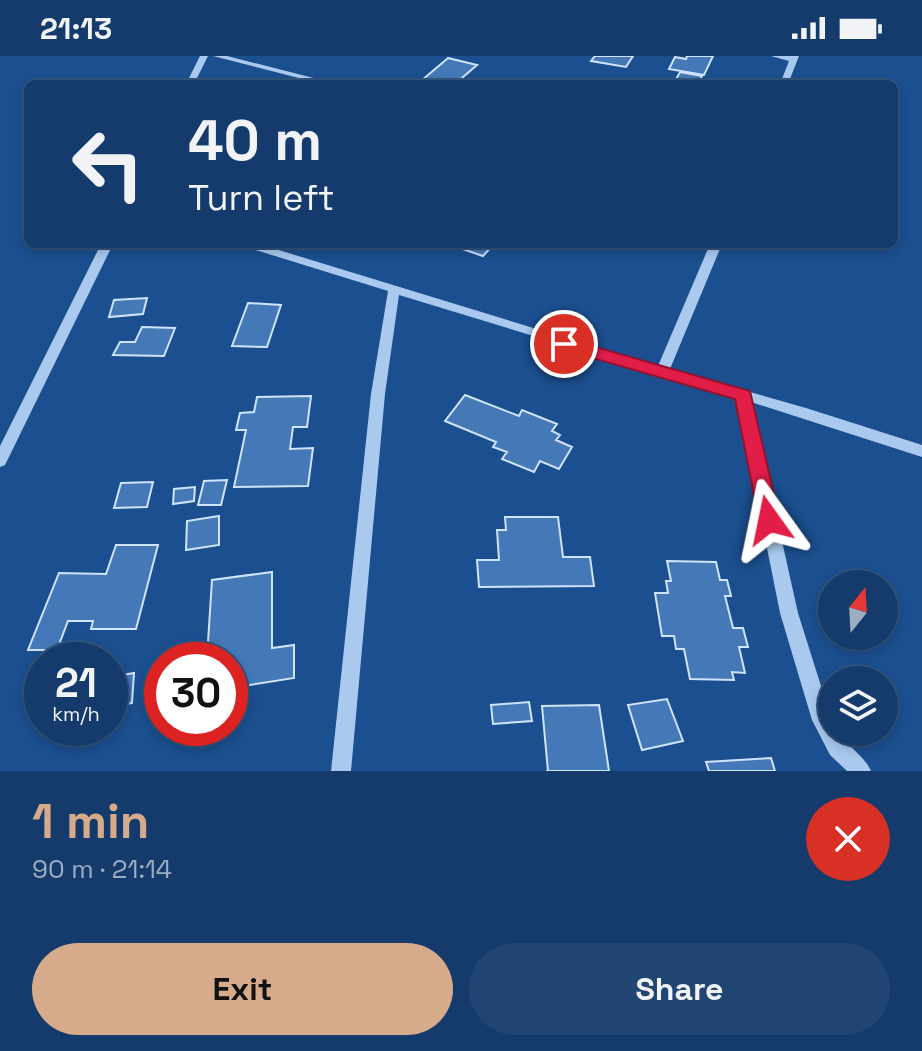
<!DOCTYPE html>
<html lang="en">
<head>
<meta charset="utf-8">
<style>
	body { margin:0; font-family:"Space Grotesk",sans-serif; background:#214673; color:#f1f3f6; height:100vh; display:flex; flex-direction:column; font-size:30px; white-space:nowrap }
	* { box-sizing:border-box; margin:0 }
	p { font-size:26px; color:#9dadc1 }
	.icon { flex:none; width:44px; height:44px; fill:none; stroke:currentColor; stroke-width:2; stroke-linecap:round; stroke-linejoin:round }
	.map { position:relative; height:715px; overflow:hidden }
	.side { display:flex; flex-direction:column; background:#143b6b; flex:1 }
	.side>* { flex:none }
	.guide { position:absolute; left:24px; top:24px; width:874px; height:168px; border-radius:12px; box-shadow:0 4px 12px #0003,0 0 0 2px #33557e; background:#143b6b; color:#f1f3f6; overflow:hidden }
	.needle { width:52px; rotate:18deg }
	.buttons { position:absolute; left:818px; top:514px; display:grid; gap:16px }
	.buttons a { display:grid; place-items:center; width:80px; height:80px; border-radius:50%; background:#143b6b; box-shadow:0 4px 12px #0003,0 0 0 2px #33557e; font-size:40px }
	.speed { position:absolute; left:24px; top:586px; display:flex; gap:16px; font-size:40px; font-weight:700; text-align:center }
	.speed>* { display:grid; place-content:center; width:104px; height:104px; border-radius:50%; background:#143b6b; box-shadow:0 4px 12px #0003,0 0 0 2px #33557e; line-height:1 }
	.speed small { font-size:20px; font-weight:400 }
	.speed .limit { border:12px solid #d22; background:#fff; color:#111 }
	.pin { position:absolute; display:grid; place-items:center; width:68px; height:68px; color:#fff; margin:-34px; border:4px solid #fff; border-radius:50%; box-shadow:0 2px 8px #0007 }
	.me { position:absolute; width:88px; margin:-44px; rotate:348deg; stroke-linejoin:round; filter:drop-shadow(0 0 6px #0008) }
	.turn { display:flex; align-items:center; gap:28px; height:168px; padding:0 32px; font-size:36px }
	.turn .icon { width:104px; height:104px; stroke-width:2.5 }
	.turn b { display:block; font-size:56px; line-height:68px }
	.round { display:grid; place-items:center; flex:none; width:84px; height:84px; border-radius:42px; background:#214673 }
	.summary { display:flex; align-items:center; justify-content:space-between; height:136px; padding:0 32px }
	h1 { font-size:48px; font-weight:700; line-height:60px; color:#d6ab8b }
	.button { display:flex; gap:16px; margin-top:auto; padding:16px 32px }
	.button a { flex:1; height:92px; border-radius:48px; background:#d6ab8b; color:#111; font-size:32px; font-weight:700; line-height:92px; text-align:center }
	.button a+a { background:#214673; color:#f1f3f6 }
	.status { display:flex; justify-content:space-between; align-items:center; height:56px; padding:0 40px; background:#143b6b; direction:ltr }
	.status svg { height:22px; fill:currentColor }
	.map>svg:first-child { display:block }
	.building { fill:#4478b7; stroke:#cfe3fa; stroke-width:2 }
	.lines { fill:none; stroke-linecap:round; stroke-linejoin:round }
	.minor { fill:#a9c9ee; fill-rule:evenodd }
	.route { fill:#e11d48; stroke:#92132f; stroke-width:2 }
</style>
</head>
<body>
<div class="status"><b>21:13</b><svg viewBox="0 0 49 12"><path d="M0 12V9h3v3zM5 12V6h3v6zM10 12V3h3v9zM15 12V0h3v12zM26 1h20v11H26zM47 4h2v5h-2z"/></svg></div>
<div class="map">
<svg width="922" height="715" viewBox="0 0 922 715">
	<rect width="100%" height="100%" fill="#1b4f8f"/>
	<!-- building -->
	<path class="building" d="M595 0H633L626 11 591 5Z
		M687 0H713L704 19 669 13 675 1 686 3Z
		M448 2 477 9 455 28 421 25Z
		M680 16 702 20 699 27H674Z
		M448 188H490L493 189 483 200Z
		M147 242 143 258 109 261 114 244Z
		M248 247 281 249 267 291 232 290Z
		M142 271 175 272 164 300 113 299 120 286H135Z
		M465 339 519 360 522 354 557 368 552 375 560 379 556 384 572 391 559 413 540 405 534 416 502 403 507 396 493 391 496 386 445 365Z
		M311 340 307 371H293L290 393 313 392 308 430 234 431 246 374H236L240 357 254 356 257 341Z
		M227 424 221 449H198L204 425Z
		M153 426 147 451 114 452 121 427Z
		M195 431 194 445 173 448 174 433Z
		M219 460V489L186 494 187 465Z
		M505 461H558L563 501H590L594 530 479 531 477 504H499L497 474H506Z
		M116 489H158L136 573H91L93 565H68L57 594H28L59 517 106 518Z
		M667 505 716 506 720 524H727L731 540H725L733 572H743L748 591H739L745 617 732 616 734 624 690 623 684 593H676L674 580H662L655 537H668L666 525H671Z
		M272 516V592L294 589V622L230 632V604H192L207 602 212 524Z
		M134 617 132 647 110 652V621Z
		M667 643 683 685 642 694 628 649Z
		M529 646 532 665 493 668 491 649Z
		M599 649 609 715H546H548L542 650Z
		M771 702 775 715H709L706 706Z"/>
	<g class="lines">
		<!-- minor -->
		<path class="minor" d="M200 0H208L194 28H186Z
			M213 0H227L337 28H322Z
			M771 0H799L788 28H780L789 5Z
			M101 188H113L7 405 5 409 0 411V390Z
			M241 188H259L658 310 710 188H722L670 313 806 352 922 389V401L751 346 798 557 832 665V676H839C847 691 864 699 871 715H847L830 699 812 664 780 557 737 342 399 239 385 338 351 715H331L371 338 388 235 243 190Z"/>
	</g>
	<!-- route -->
	<path class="route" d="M564 282 750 335 780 464 777 470 769 472 762 470 759 464 735 343 558 292 556 288 558 284Z"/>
</svg>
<div class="buttons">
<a><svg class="needle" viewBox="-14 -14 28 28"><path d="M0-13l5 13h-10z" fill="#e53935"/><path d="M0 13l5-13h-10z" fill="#9dadc1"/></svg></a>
<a><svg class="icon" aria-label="layers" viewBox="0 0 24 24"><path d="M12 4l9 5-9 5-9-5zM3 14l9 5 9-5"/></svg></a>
</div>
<div class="speed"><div>21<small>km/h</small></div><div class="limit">30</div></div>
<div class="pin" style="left:564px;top:288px;background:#d93025"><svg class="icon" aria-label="arrive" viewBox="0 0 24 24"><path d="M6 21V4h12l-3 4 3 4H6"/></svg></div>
<svg class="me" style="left:769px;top:464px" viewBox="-20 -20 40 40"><path d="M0-17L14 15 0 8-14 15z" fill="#e11d48" stroke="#fff" stroke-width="4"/></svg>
<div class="guide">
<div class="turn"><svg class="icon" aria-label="left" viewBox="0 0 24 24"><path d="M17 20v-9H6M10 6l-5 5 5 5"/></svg><div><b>40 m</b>Turn left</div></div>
</div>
</div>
<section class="side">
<div class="summary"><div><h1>1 min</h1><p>90 m · 21:14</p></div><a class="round" style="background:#d93025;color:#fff"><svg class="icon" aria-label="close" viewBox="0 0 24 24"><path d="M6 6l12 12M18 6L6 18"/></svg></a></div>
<div class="button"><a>Exit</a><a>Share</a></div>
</section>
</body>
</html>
